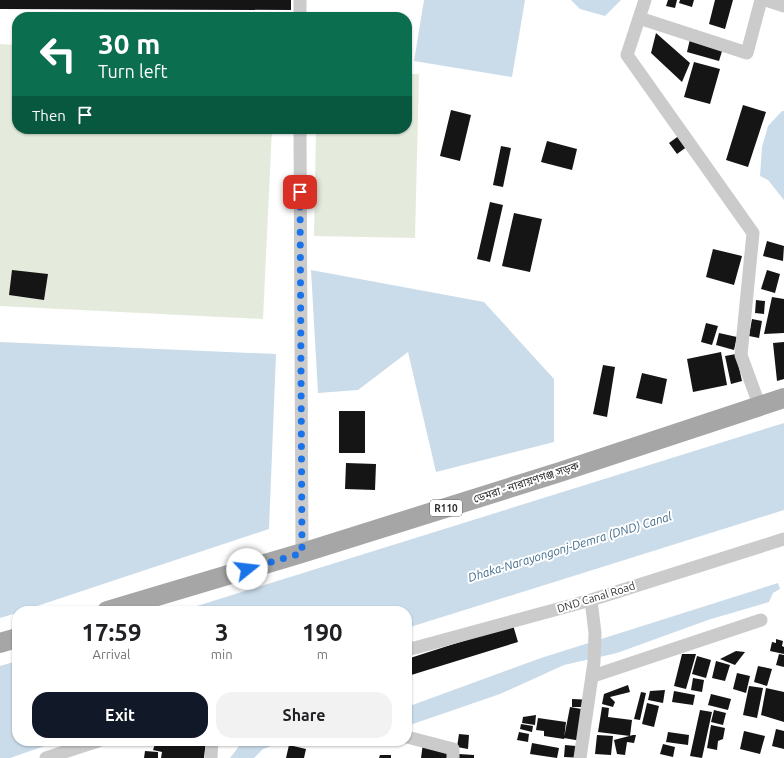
<!DOCTYPE html>
<html lang="en">
<head>
<meta charset="utf-8">
<style>
	body { margin:0; font-family:Ubuntu,"Noto Sans Bengali",sans-serif; background:#f2f2f2; color:#202124; height:100vh; display:flex; flex-direction:column; font-size:15px; white-space:nowrap }
	* { box-sizing:border-box; margin:0 }
	p { font-size:13px; color:#757577 }
	.icon { flex:none; width:22px; height:22px; fill:none; stroke:currentColor; stroke-width:2; stroke-linecap:round; stroke-linejoin:round }
	.map { position:relative; flex:1; overflow:hidden }
	.sheet { position:absolute; left:12px; top:606px; width:400px; height:140px; display:flex; flex-direction:column; background:#fff; border-radius:16px; box-shadow:0 1px 3px #0004 }
	.sheet>* { flex:none }
	.guide { position:absolute; left:12px; top:12px; width:400px; height:122px; border-radius:16px; box-shadow:0 1px 3px #0004; background:#0b6e4f; color:#fff; overflow:hidden }
	.pin { position:absolute; display:grid; place-items:center; width:34px; height:34px; color:#fff; margin:-17px; border-radius:8px; box-shadow:0 2px 6px #0006 }
	.me { position:absolute; width:44px; margin:-22px; rotate:74deg; stroke-linejoin:round; filter:drop-shadow(0 0 3px #0008) }
	.turn { display:flex; align-items:center; gap:14px; height:84px; padding:0 20px; font-size:18px }
	.turn .icon { width:52px; height:52px; stroke-width:2.5 }
	.turn b { display:block; font-size:28px; line-height:34px }
	.then { display:flex; align-items:center; height:38px; padding:0 20px; background:#0003; gap:8px; font-size:15px }
	.eta { display:flex; justify-content:space-evenly; align-items:center; height:68px; text-align:center }
	.eta b { font-size:24px; font-weight:600; line-height:28px }
	.action { display:flex; gap:8px; margin-top:auto; padding:8px 20px }
	.action a { flex:1; height:46px; border-radius:16px; background:#111827; color:#fff; font-size:16px; font-weight:600; line-height:46px; text-align:center }
	.action a+a { background:#f2f2f2; color:#202124 }
	.map>svg:first-child { display:block }
	.green { fill:#e4ebdc }
	.water { fill:#cadcea }
	.building { fill:#151515 }
	.lines { fill:none; stroke-linecap:round; stroke-linejoin:round }
	.minor { stroke:#cbcbcb; stroke-width:13 }
	.primary { stroke:#a6a6a6; stroke-width:20 }
	.route { stroke:#1a73e8; stroke-width:7; stroke-dasharray:0 12.6 }
	.labels { text-anchor:middle; stroke-width:4; stroke-linejoin:round; paint-order:stroke }
	.shield { fill:#fff; stroke:#6d6d6d; stroke-width:1 }
	.shield-label { font-size:10px; font-weight:bold; fill:#2e2e2e }
	.street-label { font-size:11px; fill:#2e2e2e; stroke:#fff }
	.water-label { font-size:12px; font-style:italic; fill:#406c8c; stroke:#fff }
</style>
</head>
<body>
<div class="map">
<svg width="784" height="758" viewBox="0 0 784 758">
	<rect width="100%" height="100%" fill="#fff"/>
	<!-- green -->
	<path class="green" d="M0 44 17 45V129H272L263 319 0 306Z
		M407 74H419L415 238 314 236 316 129H407Z"/>
	<!-- water -->
	<path class="water" d="M424 0H525L512 77 414 61Z
		M571 0H621L605 16 580 9Z
		M782 111H784V200L768 180 760 176 762 147 768 126Z
		M311 270 484 302 554 379V442L436 472 408 352 358 390 318 393Z
		M0 342 276 354 269 529 22 611H17V613L0 618Z
		M784 423V510L407 628V611H181Z
		M778 583 780 589 773 593 769 602 708 620 617 653 564 665 500 694 407 726V707L541 658Z
		M17 661V741H59L10 758H0V666Z
		M243 741H284L263 749 254 758H230Z"/>
	<!-- building -->
	<path class="building" d="M0 0H291V10L0 9Z
		M668 0H677L675 8 666 6Z
		M680 0H694L692 7 679 3Z
		M715 0H733L725 29 709 24Z
		M656 33 690 63 682 82 651 53Z
		M690 39 723 48 719 61 687 52Z
		M694 62 720 69 710 104 684 97Z
		M743 105 766 112 748 167 726 160Z
		M451 110 471 115 460 161 440 156Z
		M680 135 688 146 677 154 669 143Z
		M547 141 577 149 572 170 541 162Z
		M501 146 511 148 503 187 493 185Z
		M490 202 503 205 490 262 477 259Z
		M514 213 542 219 530 272 502 266Z
		M767 241 784 246 783 261 763 256Z
		M713 249 742 256 734 285 706 277Z
		M12 270 48 274 44 300 9 295Z
		M767 270 780 274 775 293 761 289Z
		M772 297 784 299V333L764 334Z
		M756 300 765 301 764 314 755 313Z
		M752 319 762 321 759 338 749 336Z
		M706 323 718 326 712 345 701 342Z
		M719 333 737 337 734 350 716 345Z
		M784 342V379L777 381 773 343Z
		M721 352 727 385 693 392 687 359Z
		M736 354 742 381 731 384 725 356Z
		M603 365 615 367 607 417 593 414Z
		M642 373 667 379 662 404 636 398Z
		M339 411H365V453H339Z
		M346 463 376 464 375 490 345 489Z
		M513 625 518 642 408 676 407 659Z
		M776 639 783 641 782 646 784 647V654L770 651 772 642 776 643Z
		M736 651 745 652 735 665 720 659Z
		M682 654H696L686 689 674 686Z
		M779 654 784 655V667L776 665Z
		M697 656 711 660 706 678 692 674Z
		M716 661 730 665 725 681 712 678Z
		M758 666 772 669 767 686 754 682Z
		M737 673 750 676 746 693 733 689Z
		M693 678 704 680 702 692 691 690Z
		M628 685 630 692 610 697 615 702 613 707 602 704 604 694Z
		M749 686 763 688 757 718 743 715Z
		M766 688 784 692V722L761 715Z
		M665 690 663 703 648 700 650 691Z
		M674 691 695 695 693 705 672 702Z
		M641 692 646 693 640 720 634 719Z
		M711 694 731 699 728 710 708 705Z
		M572 699 593 700V707H572Z
		M647 703 659 706 654 727 642 724Z
		M570 707 593 711 587 742 564 738Z
		M602 707 609 708 608 717 632 720 630 736 598 732Z
		M700 710 712 712 702 758 690 756Z
		M714 710 726 713 723 725 711 722Z
		M536 715 535 725 522 723 523 717Z
		M538 718 566 722 564 739 544 736V731L536 730Z
		M521 724 533 726 532 732 520 729Z
		M711 725 725 728 723 739 718 741 717 750 707 748Z
		M776 729 784 731V749L772 746Z
		M744 731 765 736 760 754 740 749Z
		M519 732 529 734 528 742 517 740Z
		M668 732 689 735 688 745 666 742Z
		M459 734 469 735 468 749 457 747Z
		M597 735 613 736 611 755 595 754Z
		M633 735H636L634 743 627 742 625 755 617 754 614 740Z
		M156 741H206L204 758H161L162 752 153 750Z
		M423 743 450 752V758H421Z
		M532 743 559 748 557 758 530 754Z
		M663 744 675 747 673 757 660 754Z
		M289 745 306 749 304 758H286Z
		M565 745 587 747 585 758 564 757Z
		M145 751 158 752V758H144Z
		M459 754 474 755V758H459Z
		M380 755H391V758H379Z"/>
	<g class="lines">
		<!-- minor -->
		<path class="minor" d="M645 0 627 55 753 233 741 355 760 407
			M766 0 784 6
			M300 17V0
			M639 18 747 53 761 0
			M300 129 302 553
			M407 650 591 600 784 539
			M593 676 761 620
			M407 737 453 749V758
			M46 758 98 741
			M211 758 212 741
			M580 758 594 662 595 633 591 600"/>
		<!-- primary -->
		<path class="primary" d="M107 611 302 553 560 472 784 398
			M0 643 17 638"/>
	</g>
	<g class="lines">
		<!-- route -->
		<path class="route" d="M247 569 302 553 300 192"/>
	</g>
	<g class="labels">
		<!-- shield labels -->
		<rect class="shield" x="430" y="500" width="32" height="16" rx="3"/>
		<g class="shield-label">
			<text x="446" y="512">R110</text>
		</g>
		<!-- street labels -->
		<g class="street-label">
			<text transform="translate(526 482) rotate(-18)" y="4">ডেমরা - নারায়ণগঞ্জ সড়ক</text>
			<text transform="translate(596 597) rotate(-17)" y="4">DND Canal Road</text>
		</g>
		<!-- water labels -->
		<g class="water-label">
			<text transform="translate(570 547) rotate(-17)" y="4">Dhaka-Narayongonj-Demra (DND) Canal</text>
		</g>
	</g>
</svg>
<div class="pin" style="left:300px;top:192px;background:#d93025"><svg class="icon" aria-label="arrive" viewBox="0 0 24 24"><path d="M6 21V4h12l-3 4 3 4H6"/></svg></div>
<svg class="me" style="left:247px;top:569px" viewBox="-20 -20 40 40"><circle r="19" fill="#fff"/><path d="M0-13L10 11 0 6-10 11z" fill="#1a73e8"/></svg>
<div class="guide">
<div class="turn"><svg class="icon" aria-label="left" viewBox="0 0 24 24"><path d="M17 20v-9H6M10 6l-5 5 5 5"/></svg><div><b>30 m</b>Turn left</div></div>
<div class="then">Then<svg class="icon" aria-label="arrive" viewBox="0 0 24 24"><path d="M6 21V4h12l-3 4 3 4H6"/></svg></div>
</div>
<section class="sheet">
<div class="eta">
<div><b>17:59</b><p>Arrival</p></div>
<div><b>3</b><p>min</p></div>
<div><b>190</b><p>m</p></div>
</div>
<div class="action"><a>Exit</a><a>Share</a></div>
</section>
</div>
</body>
</html>
